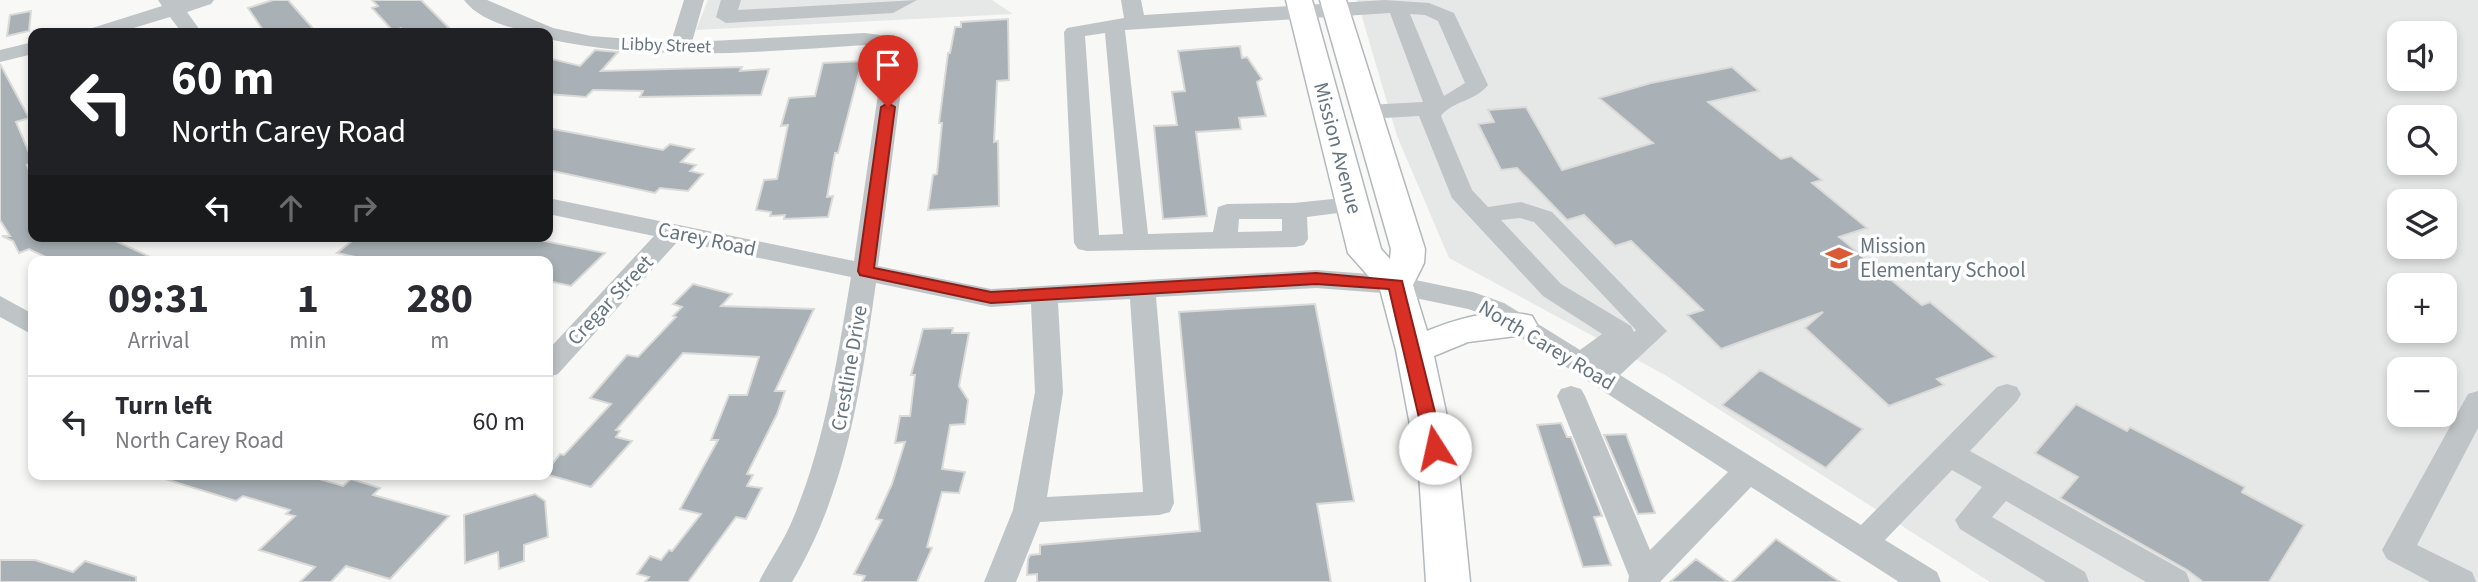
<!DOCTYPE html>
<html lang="en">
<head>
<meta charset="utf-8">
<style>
	body { margin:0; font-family:"Source Sans 3",sans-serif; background:#f7f7f7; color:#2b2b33; height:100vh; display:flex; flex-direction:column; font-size:26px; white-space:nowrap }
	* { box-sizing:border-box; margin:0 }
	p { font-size:23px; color:#7c7c81 }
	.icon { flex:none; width:38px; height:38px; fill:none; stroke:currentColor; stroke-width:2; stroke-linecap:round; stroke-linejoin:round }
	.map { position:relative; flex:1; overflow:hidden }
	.panel { position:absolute; left:28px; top:256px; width:525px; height:224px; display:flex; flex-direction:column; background:#fff; border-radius:14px; box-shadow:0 4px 10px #0003 }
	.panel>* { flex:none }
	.guide { position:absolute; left:28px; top:28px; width:525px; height:214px; border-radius:14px; box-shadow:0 4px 10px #0003; background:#202124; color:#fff; overflow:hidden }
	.tools { position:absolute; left:2387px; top:21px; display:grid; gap:14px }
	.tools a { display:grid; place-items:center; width:70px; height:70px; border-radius:14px; background:#fff; box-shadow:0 4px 10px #0003; font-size:35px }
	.pin { position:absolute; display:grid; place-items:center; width:60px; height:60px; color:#fff; margin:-72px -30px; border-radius:50% 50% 50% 0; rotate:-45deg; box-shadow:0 0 7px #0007 }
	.pin .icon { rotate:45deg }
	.me { position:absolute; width:77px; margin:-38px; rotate:350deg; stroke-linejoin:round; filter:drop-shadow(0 0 5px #0008) }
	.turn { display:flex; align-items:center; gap:24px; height:147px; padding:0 28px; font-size:32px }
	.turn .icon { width:91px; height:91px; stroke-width:2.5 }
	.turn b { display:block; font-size:49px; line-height:60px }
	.lanes { display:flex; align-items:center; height:66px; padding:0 28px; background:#0003; justify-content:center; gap:35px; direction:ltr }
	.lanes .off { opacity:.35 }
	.eta { display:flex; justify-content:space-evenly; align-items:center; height:119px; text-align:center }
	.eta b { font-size:42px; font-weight:700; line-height:49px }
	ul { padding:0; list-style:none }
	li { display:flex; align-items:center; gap:21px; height:91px; padding:0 28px; border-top:2px solid #e1e1e2 }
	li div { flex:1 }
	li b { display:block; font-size:26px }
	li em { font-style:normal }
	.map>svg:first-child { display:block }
	.built { fill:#e6e7e7; fill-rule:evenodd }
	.building { fill:#a9b1b6; stroke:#dadad8; stroke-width:2 }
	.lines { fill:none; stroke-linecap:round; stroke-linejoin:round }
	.major-casing { stroke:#b3b8bc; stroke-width:3 }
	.minor { fill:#bfc4c7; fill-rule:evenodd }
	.major { fill:#fff; fill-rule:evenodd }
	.route { fill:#d93025; stroke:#8d1f18; stroke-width:2 }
	.labels { text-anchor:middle; stroke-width:7; stroke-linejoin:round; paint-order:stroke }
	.far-street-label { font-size:18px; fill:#65747f; stroke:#fff }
	.street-label { font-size:21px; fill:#65747f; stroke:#fff }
	.poi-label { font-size:21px; fill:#65747f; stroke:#fff; text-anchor:start }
</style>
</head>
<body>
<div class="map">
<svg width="2478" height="582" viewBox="0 0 2478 582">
	<rect width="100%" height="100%" fill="#f8f8f6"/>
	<!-- built -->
	<path class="built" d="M708 0H992L1013 14 696 30Z
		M1357 0H2478V582H1990L1665 375 1449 258 1397 136ZM2399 33H2445V79H2399ZM2399 117H2445V163H2399ZM2399 201H2445V247H2399ZM2399 285H2445V331H2399ZM2399 369H2445V415H2399Z"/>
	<!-- building -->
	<path class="building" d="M273 0H288L317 33H265L248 8Z
		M372 0H421L454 33H408L401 28 393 31 372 8 378 6Z
		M31 11 29 31 7 36 10 15Z
		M1008 19 1009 80 997 81 994 142 998 141 999 206 928 210 933 175 937 174 942 123H939L948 53H950L955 27H961V22Z
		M1240 46 1242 58 1247 57 1262 79 1257 82 1266 116 1239 118 1241 129 1196 132 1207 216 1163 219 1154 126 1177 125 1172 92 1185 91 1178 51Z
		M595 50 618 52 601 71 742 67 740 71 769 69 761 95 640 97 643 91 593 90 586 97 548 94V58L580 66Z
		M862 61 838 153H835L827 197 833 196 828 217 784 219 785 215 770 216 771 212 756 210 764 180 777 179 788 125 781 126 789 98 815 96 823 63Z
		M0 64 29 118 16 122 33 162 27 165 33 181V236H105L159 261H54L29 249 19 253 13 241 2 236H10L0 220Z
		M1732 67 1759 91 1708 102 1781 159 1791 156 1822 180 1812 183 1867 228 1839 237 1922 305 1930 302 1996 357 1937 379 1944 385 1889 406 1805 328 1823 312 1721 349 1687 315 1703 310 1631 241 1615 246 1584 215 1567 220 1517 168 1501 170 1478 124 1494 122 1488 110 1526 107 1562 170 1653 143 1599 98 1651 83Z
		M548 128 663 150 670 144 694 149 681 162 696 165 690 171 703 174 688 191 660 188 655 193 548 170Z
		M358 236H519L605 253 571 286 548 281V261H374L337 253Z
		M693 284 732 294 721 306 814 309 775 391H785L777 414 747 474 753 475 747 486 762 488 746 519 736 517 688 582H645L649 577 637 574 650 556 661 560 669 550 672 551 701 514 680 509 718 440H711L729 395H747L759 357 683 353 616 430 620 431 616 437 632 441 591 487 545 474 560 454 564 455 611 404 590 398 627 355 638 357 676 317 673 316 682 307 673 304Z
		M1315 304 1354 501 1317 504 1331 582H1037V574L1027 575 1028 559 1030 555 1040 554V545L1200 531 1179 312Z
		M953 328 952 333H969L959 386 968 400 965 424 950 425 942 469 965 472 959 493 942 492 927 547 932 548 917 582H862L865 576 854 574 882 520 876 519 892 484 905 442 895 443 900 416H910L915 375H911L923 329Z
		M1760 370 1849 421 1863 429 1826 468 1722 405Z
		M2076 404 2127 431 2130 427 2245 487 2242 492 2304 525 2269 582H2203L2187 570 2060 498 2078 477 2035 453Z
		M1561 423 1567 437H1571L1602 516 1594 517 1611 565 1583 567 1537 425Z
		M1626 434 1655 513 1638 514 1604 435Z
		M165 474H302L343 486 351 479 380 488 373 495 449 516 390 579 346 566 331 582H300L315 567 259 550 295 516 286 514 290 510 243 496 236 501 165 479Z
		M535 494 545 501 548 537 524 545V561L499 569 498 552 465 563 464 515Z
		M1776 539 1840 582H1732Z
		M1696 559 1728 582H1670Z
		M0 560H35L73 572 85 561 136 577V582H0Z"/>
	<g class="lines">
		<defs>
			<path id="major" d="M1286 0H1312L1381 249 1390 259 1391 249 1320 0H1346L1425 249 1424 263 1413 285 1427 331C1458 318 1498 307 1532 316L1537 325 1532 334 1468 342 1434 356 1459 473 1470 582H1426L1419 473 1396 350 1380 289 1348 253Z"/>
		</defs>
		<!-- major casing -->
		<use href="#major" class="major-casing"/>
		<!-- minor -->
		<path class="minor" d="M158 0H214L211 4 187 12 202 33H182L170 17 117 33H86L89 29 162 6Z
			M464 0H487L553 28 591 36 671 42 684 0H704L692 42 865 33 895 37 906 52 878 266 991 289 1316 270 1396 276 1473 292 1504 303 1580 350 1602 334 1543 296 1452 198 1419 116 1367 119 1356 112 1367 105 1423 102 1390 13 1125 30 1148 234 1213 232 1218 207 1227 204 1294 203 1352 197 1361 200 1364 205 1361 210 1307 217 1308 239 1304 245 1295 247 1087 251 1078 249 1074 243 1064 32 1067 28 1124 18 1121 0H1141L1144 15 1385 0 1429 3 1454 13 1488 85C1476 101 1452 101 1441 116L1472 190 1488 207 1521 202 1552 212 1667 331 1620 375 1861 525 1997 387 2007 384 2017 387 2021 394 2017 401 1970 451 2186 572 2190 582H2146L2006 501 1992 517 2085 572 2089 582H2046L1960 529 1955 520 1982 487 1952 470 1885 540 1937 572 1941 582H1899L1751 487 1660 582H1628L1629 576 1557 396 1561 389 1571 386 1581 389 1585 396 1650 550 1728 472 1486 315 1468 309 1396 294 1316 288 1156 297 1174 503 1170 512 1159 515 1040 522 1016 582H984L1013 510 1035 392 1031 304 991 307 876 283C861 386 847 491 792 582H759C769 561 783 543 792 521 825 444 837 360 851 277L678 241 558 374 548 377V350L654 236 548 214V198L854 261 884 52 881 47 865 45C758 52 653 62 548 39V33C522 33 480 22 464 0ZM1410 14 1425 15 1438 21 1465 83 1444 96ZM1105 33 1123 234 1099 235 1085 36ZM1520 218 1534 222 1636 330 1634 332 1631 326 1561 284 1501 220ZM1239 219H1282V231L1238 232ZM1130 299 1143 492 1047 497 1063 392 1058 303Z
			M721 0H741L738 10 917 0 893 13 726 23 716 17Z
			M33 42V54L0 62V50Z
			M0 296 33 314V335L0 317Z
			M2478 391V428L2417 545 2472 572 2476 582H2430L2387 559 2382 550 2468 394Z"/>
		<!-- major -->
		<use href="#major" class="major"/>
	</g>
	<!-- route -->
	<path class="route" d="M888 103 895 107 874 268 991 292 1316 273 1402 281 1444 448 1441 452H1428L1426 448 1389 289 1316 284 991 303 860 275 858 271 881 107Z"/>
	<!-- icons -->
	<defs>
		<symbol id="school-bare" viewBox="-9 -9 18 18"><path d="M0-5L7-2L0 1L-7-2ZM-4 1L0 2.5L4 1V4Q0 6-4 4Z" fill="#d95a35" stroke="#fff" stroke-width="2.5" paint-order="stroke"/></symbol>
	</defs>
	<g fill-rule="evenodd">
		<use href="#school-bare" x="1820" y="239" width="38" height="38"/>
	</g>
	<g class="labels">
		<!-- far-street labels -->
		<g class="far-street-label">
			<text transform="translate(666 45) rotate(2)" y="6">Libby Street</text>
		</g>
		<!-- street labels -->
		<g class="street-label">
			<text transform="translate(1338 148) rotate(75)" y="7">Mission Avenue</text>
			<text transform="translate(707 239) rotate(12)" y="7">Carey Road</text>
			<text transform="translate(610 300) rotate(-47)" y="7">Cregar Street</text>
			<text transform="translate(1547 345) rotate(31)" y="7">North Carey Road</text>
			<text transform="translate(849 368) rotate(-80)" y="7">Crestline Drive</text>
		</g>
		<!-- poi labels -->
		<g class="poi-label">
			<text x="1860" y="253">Mission<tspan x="1860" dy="24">Elementary School</tspan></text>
		</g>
	</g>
</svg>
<div class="tools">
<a><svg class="icon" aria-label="sound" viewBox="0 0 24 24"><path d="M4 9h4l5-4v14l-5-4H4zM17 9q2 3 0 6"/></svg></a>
<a><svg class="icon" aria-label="search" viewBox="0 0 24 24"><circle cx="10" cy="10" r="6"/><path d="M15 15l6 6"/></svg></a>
<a><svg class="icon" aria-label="layers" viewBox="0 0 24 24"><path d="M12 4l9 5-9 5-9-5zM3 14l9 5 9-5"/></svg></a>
<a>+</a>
<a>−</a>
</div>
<div class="pin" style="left:888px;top:107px;background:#d93025"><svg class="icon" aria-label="arrive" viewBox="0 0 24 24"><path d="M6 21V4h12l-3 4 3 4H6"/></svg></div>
<svg class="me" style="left:1435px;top:448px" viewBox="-20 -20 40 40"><circle r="19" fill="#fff"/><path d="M0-13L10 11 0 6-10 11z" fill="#d93025"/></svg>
<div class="guide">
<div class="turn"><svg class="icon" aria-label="left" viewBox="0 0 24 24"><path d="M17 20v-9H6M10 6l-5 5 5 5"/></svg><div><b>60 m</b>North Carey Road</div></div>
<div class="lanes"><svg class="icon" aria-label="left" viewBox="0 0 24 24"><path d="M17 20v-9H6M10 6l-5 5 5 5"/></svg><svg class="icon off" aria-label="ahead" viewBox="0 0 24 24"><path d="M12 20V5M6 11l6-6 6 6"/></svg><svg class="icon off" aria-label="right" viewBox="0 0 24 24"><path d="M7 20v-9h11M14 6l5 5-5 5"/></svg></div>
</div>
<section class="panel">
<div class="eta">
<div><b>09:31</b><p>Arrival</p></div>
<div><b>1</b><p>min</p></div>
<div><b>280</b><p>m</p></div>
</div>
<ul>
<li><svg class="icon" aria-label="left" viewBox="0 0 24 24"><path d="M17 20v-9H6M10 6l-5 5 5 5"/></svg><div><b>Turn left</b><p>North Carey Road</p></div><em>60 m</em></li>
</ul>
</section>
</div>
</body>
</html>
